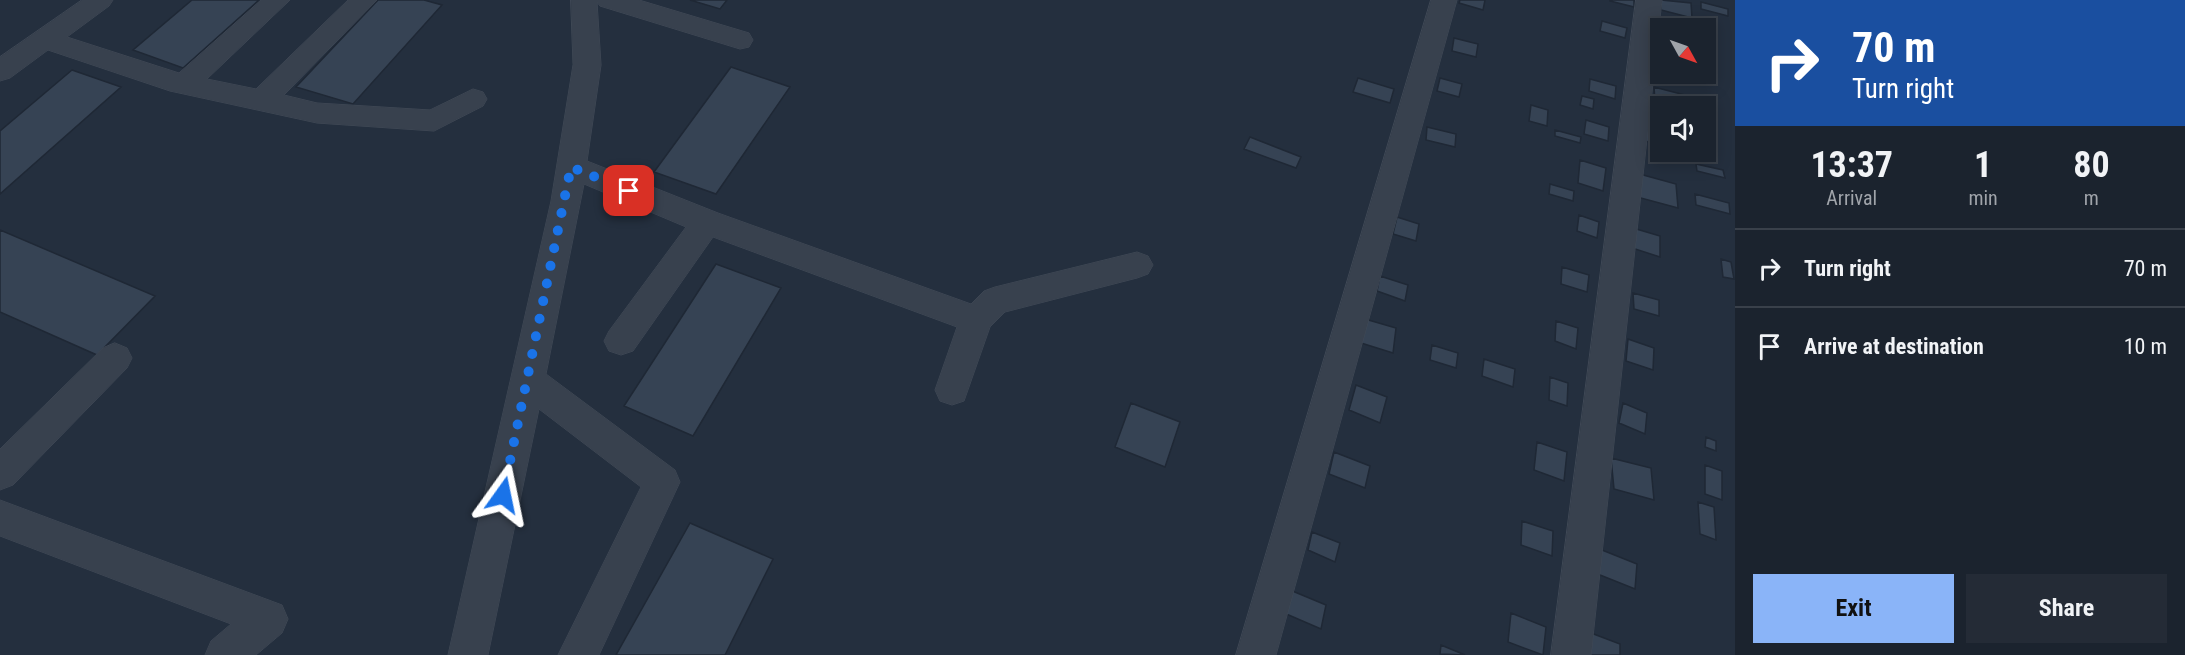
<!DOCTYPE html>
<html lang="en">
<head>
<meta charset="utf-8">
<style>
	body { margin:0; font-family:"Roboto Condensed",sans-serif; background:#242b36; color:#f1f3f6; height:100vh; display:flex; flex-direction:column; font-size:22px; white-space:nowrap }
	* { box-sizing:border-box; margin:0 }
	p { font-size:20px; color:#a0a4aa }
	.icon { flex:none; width:33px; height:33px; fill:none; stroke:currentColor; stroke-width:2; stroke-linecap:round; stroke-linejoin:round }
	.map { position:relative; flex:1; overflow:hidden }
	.panel { display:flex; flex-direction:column; background:#1b232e; width:450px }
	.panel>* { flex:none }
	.hud { background:#1a4fa0; color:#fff; overflow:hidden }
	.needle { width:39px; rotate:130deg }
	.buttons { position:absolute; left:1650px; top:18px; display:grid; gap:12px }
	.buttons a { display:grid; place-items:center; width:66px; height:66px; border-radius:0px; background:#1b232e; box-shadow:0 3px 15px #0003,0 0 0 2px #39404a; font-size:30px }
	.pin { position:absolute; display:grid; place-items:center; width:51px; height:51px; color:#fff; margin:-26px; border-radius:12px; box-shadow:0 3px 9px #0006 }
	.me { position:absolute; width:66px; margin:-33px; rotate:12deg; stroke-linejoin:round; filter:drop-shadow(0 0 4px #0008) }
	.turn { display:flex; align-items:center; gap:21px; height:126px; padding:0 18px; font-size:27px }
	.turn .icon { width:78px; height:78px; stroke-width:2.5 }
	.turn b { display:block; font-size:42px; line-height:51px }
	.eta { display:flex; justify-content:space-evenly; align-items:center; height:102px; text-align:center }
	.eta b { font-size:36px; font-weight:700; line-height:42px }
	.primary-button { display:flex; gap:12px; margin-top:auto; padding:12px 18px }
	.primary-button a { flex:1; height:69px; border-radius:0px; background:#8ab4f8; color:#111; font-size:24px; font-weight:700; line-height:69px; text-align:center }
	.primary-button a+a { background:#242b36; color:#f1f3f6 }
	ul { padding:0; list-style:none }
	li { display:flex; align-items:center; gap:18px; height:78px; padding:0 18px; border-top:2px solid #39404a }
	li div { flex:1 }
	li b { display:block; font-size:22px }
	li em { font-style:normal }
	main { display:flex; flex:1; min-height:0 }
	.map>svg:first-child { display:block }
	.building { fill:#364354; stroke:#1f2835; stroke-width:1.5 }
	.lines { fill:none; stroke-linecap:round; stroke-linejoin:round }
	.minor-casing { stroke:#414a57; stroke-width:1 }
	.minor { fill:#38414e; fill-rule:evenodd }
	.route { stroke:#1a73e8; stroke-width:10; stroke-dasharray:0 18 }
</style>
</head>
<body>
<main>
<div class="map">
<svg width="1735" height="655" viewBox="0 0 1735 655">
	<rect width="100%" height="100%" fill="#242f3e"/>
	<!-- building -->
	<path class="building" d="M192 0H259L183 68 133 50Z
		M378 0H424L442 5 353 104 296 87Z
		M690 0H727L720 9Z
		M1460 0H1485L1483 10 1459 3Z
		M1634 0V7L1610 1V0Z
		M1661 0 1691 3 1692 18 1661 10Z
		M1701 2 1728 9V16L1701 9Z
		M1602 21 1627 28 1625 38 1600 31Z
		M1454 38 1478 44 1476 57 1452 51Z
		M731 67 790 87 716 194 654 172Z
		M72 70 121 87 0 194V131Z
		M1358 78 1394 89 1390 103 1353 92Z
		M1440 78 1462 84 1459 97 1437 91Z
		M1590 79 1616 86 1615 99 1589 91Z
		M1654 87 1685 95V106L1655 101Z
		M1582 96 1594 99 1593 109 1580 105Z
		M1531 105 1548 110 1547 126 1529 121Z
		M1586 120 1609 127 1608 141 1584 134Z
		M1645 123 1660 127V145L1645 141Z
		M1427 127 1456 134 1455 147 1426 140Z
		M1555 130 1581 137 1580 143 1555 136Z
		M1250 137 1301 157 1296 168 1244 149Z
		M1580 160 1606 168 1603 191 1578 183Z
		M1696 164 1723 170 1725 178 1697 171Z
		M1636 173 1676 184 1678 208 1637 197Z
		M1550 184 1574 191 1573 201 1549 194Z
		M1695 194 1729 203 1730 214 1696 205Z
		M1579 215 1599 222 1597 238 1577 231Z
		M1397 217 1419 224 1416 241 1393 234Z
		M1633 228 1660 236V257L1632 248Z
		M0 230 155 296 97 355 0 312Z
		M1721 259 1731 262 1734 279 1723 277Z
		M716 264 781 288 693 436 624 406Z
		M1562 267 1589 275 1587 292 1561 284Z
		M1380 276 1408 285 1405 301 1377 291Z
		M1633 293 1659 300V316L1634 309Z
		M1365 319 1396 328 1393 353 1361 343Z
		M1556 321 1578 328 1576 349 1555 341Z
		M1628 339 1654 348 1653 370 1626 361Z
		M1432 345 1458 353 1456 368 1430 360Z
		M1484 359 1515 369 1513 387 1482 376Z
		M1550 377 1568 383 1567 406 1549 400Z
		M1356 385 1387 397 1380 423 1349 410Z
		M1131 403 1180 422 1165 467 1115 447Z
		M1623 403 1647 413 1645 434 1619 423Z
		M1706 437 1716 441V451L1705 447Z
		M1537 442 1567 452 1564 481 1534 470Z
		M1334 452 1370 466 1365 488 1329 474Z
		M1611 458 1651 468 1654 500 1614 489Z
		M1705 465 1722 471V500L1705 494Z
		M1698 502 1714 507 1716 540 1700 534Z
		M1522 521 1553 531 1552 556 1521 545Z
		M690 523 773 559 725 655H616Z
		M1312 532 1340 543 1335 562 1308 550Z
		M1597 548 1637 564 1635 589 1595 573Z
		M1290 590 1326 605 1321 629 1284 613Z
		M1511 613 1546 627 1543 655 1508 642Z
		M1591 633 1620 644V655H1590Z
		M1441 645 1465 655 1440 654Z"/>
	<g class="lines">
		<defs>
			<path id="minor" d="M82 0H113L109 6 67 37 179 73 261 0H290L207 79 256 89 348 0H377L284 95 317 103 430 110 473 89 483 92 487 99 483 106 434 131 317 123 170 91 48 50 10 78 0 81V57Z
				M571 0H639L749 33 753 40 749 47 740 49 600 6 597 2 601 65 587 161 718 213 971 304 984 291 995 287 1137 252 1148 256 1153 265 1148 274 1137 278 1005 312 990 327 964 401 952 405 940 401 935 390 957 327 713 237 633 351 621 355 609 351 604 341 609 331 686 227 584 184 546 374 675 470 680 482 599 655H558L641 487 539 409 488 655H448L551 201 573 65Z
				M1431 0H1457L1276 655H1236Z
				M1636 0H1662L1591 655H1551Z
				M115 343 127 348 132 358 127 368 13 485 0 490V449L103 348Z
				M0 500 282 605 288 619 282 633 256 655H205L211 641 231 624 0 536Z"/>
		</defs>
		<!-- minor casing -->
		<use href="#minor" class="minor-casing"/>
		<!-- minor -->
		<use href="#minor" class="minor"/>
	</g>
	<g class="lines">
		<!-- route -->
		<path class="route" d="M503 495 571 167 629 191"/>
	</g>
</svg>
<div class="buttons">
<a><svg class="needle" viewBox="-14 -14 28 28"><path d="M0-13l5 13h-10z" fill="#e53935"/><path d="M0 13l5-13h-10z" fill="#a0a4aa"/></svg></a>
<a><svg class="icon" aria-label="sound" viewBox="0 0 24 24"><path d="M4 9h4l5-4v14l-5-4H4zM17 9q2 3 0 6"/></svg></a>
</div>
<div class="pin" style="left:629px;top:191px;background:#d93025"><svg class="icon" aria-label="arrive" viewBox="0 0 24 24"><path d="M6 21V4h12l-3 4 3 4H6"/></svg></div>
<svg class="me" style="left:503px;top:495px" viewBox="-20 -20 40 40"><path d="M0-17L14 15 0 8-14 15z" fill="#1a73e8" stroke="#fff" stroke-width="4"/></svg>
</div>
<section class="panel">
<div class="hud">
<div class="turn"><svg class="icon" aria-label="right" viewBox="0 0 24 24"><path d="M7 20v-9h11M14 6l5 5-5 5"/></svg><div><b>70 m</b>Turn right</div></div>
</div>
<div class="eta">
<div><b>13:37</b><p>Arrival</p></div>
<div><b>1</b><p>min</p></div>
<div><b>80</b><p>m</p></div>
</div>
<ul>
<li><svg class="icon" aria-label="right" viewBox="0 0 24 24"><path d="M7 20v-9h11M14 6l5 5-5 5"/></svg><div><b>Turn right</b></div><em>70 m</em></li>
<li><svg class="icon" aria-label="arrive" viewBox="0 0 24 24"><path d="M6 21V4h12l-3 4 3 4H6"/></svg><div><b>Arrive at destination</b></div><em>10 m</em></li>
</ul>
<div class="primary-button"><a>Exit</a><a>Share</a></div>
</section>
</main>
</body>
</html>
